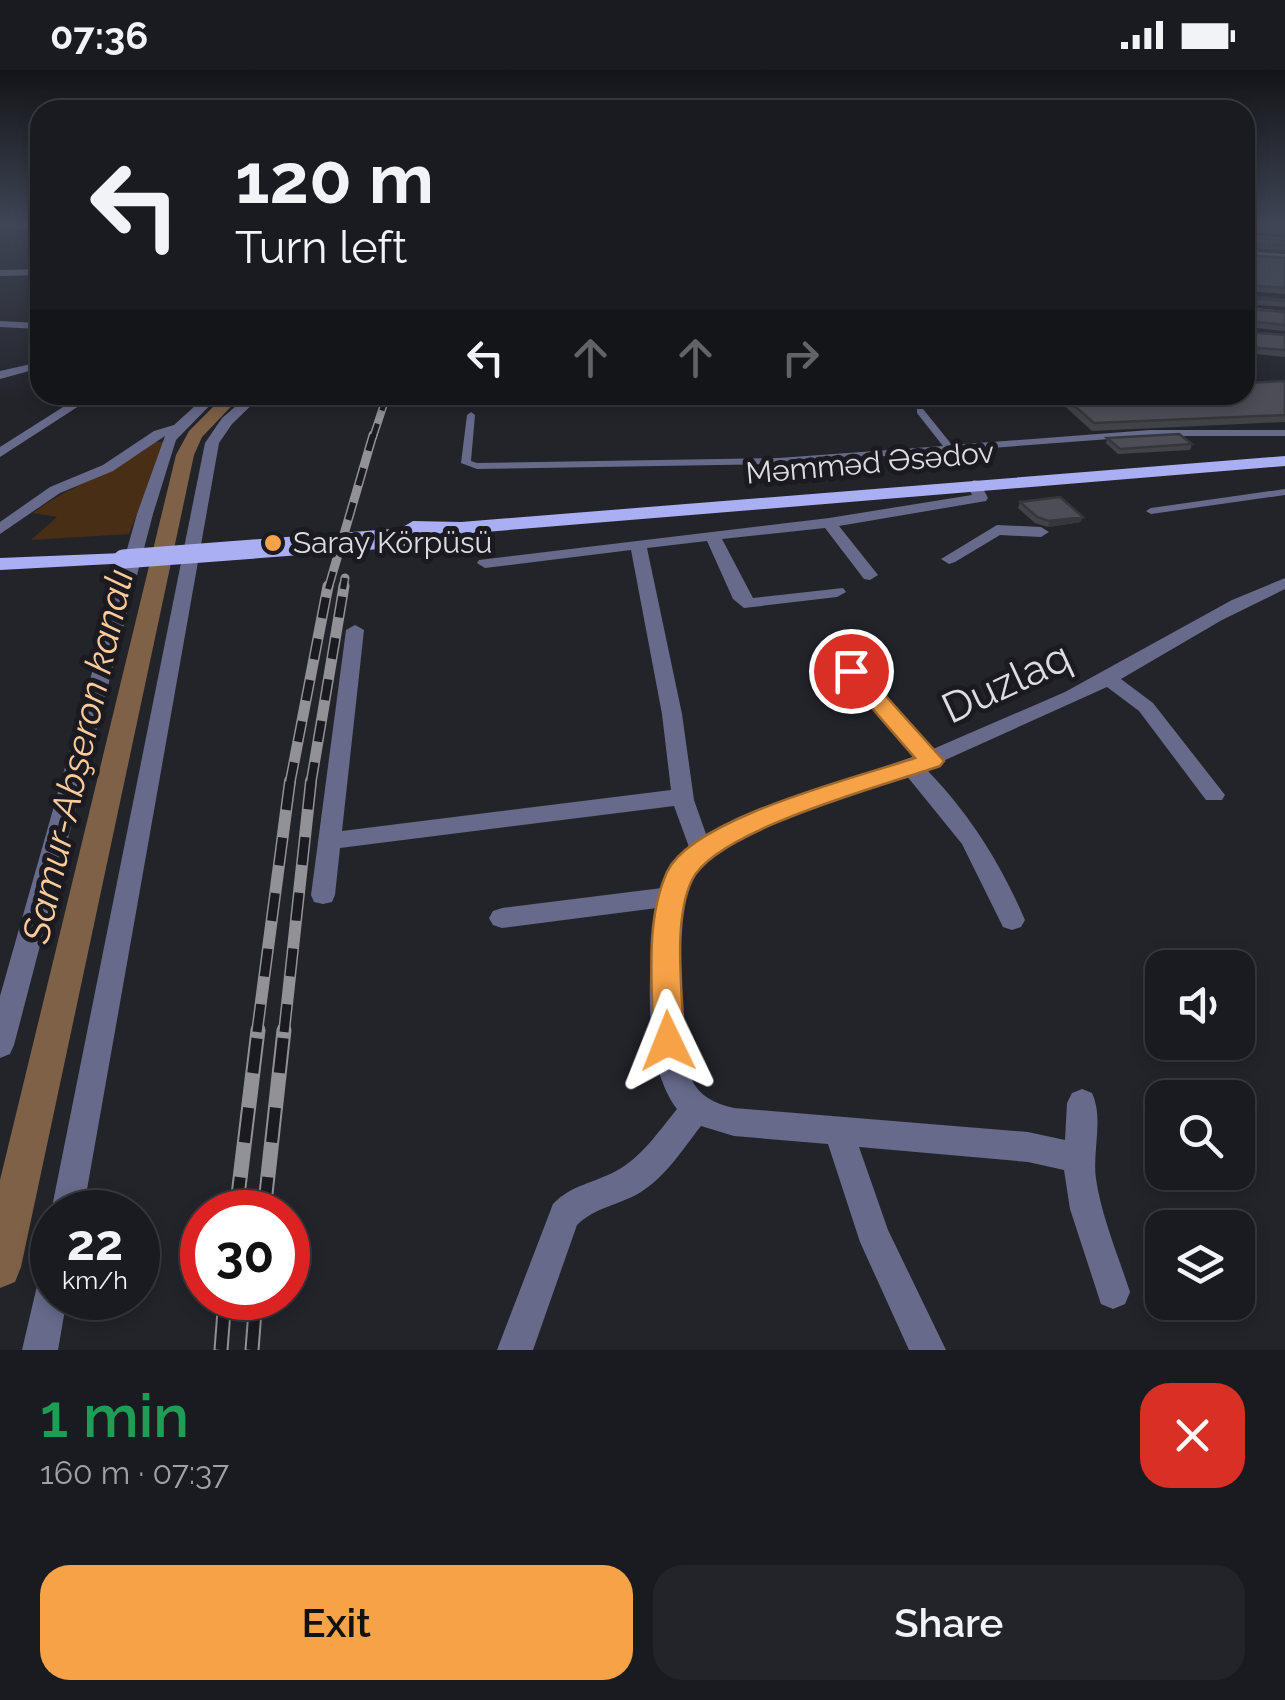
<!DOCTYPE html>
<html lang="en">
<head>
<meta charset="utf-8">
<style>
	body { margin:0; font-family:Raleway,sans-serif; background:#232429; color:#f1f3f6; height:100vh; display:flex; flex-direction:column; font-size:38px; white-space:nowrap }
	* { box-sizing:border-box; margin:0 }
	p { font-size:32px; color:#9fa1a5 }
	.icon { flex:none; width:55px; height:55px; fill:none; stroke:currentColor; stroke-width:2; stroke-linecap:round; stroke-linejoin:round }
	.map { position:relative; height:1280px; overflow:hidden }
	.side { display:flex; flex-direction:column; background:#1a1b20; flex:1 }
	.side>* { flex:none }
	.hud { position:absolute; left:30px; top:30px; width:1225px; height:305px; border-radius:30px; box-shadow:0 5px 15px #0003,0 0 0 2px #38393e; background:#1a1b20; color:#f1f3f6; overflow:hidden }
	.tools { position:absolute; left:1145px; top:880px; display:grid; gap:20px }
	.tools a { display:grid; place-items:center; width:110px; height:110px; border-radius:20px; background:#1a1b20; box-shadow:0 5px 15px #0003,0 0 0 2px #38393e; font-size:50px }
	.speed { position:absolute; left:30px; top:1120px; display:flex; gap:20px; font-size:50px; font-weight:700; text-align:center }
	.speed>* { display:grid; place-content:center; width:130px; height:130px; border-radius:50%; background:#1a1b20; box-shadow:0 5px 15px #0003,0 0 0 2px #38393e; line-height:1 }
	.speed small { font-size:25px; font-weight:400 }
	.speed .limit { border:15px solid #d22; background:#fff; color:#111 }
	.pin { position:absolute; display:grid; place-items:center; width:85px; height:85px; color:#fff; margin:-42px; border:5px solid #fff; border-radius:50%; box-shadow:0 2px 10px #0007 }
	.me { position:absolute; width:110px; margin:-55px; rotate:358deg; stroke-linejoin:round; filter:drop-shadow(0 0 8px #0008) }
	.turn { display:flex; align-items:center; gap:35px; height:210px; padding:0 40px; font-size:45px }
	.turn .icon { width:130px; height:130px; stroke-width:2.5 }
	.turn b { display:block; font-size:70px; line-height:85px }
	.lanes { display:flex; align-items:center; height:95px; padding:0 40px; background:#0003; justify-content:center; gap:50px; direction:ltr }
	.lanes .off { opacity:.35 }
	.round { display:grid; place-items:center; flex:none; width:105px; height:105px; border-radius:30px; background:#232429 }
	.headline { display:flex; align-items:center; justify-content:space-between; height:170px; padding:0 40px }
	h1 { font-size:60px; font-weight:600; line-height:75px; color:#1e9e55 }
	.primary-button { display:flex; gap:20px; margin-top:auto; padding:20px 40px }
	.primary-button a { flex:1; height:115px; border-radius:30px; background:#f6a247; color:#111; font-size:40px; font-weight:600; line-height:115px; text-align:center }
	.primary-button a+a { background:#232429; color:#f1f3f6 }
	.status { display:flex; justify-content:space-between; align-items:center; height:70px; padding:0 50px; background:#1a1b20; direction:ltr }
	.status svg { height:28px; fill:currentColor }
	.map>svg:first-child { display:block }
	.green { fill:#472e14 }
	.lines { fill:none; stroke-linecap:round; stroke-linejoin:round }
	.canal { fill:#7e6146; fill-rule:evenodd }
	.service { fill:#676a8b; fill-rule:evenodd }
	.minor { fill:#676a8b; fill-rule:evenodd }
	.tertiary { fill:#676a8b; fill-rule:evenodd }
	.primary { fill:#aaaff4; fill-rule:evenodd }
	.rail-far4-casing { stroke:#919196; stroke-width:8 }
	.rail-far3-casing { stroke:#919196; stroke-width:9 }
	.rail-far2-casing { stroke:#919196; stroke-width:11 }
	.rail-far1-casing { stroke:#919196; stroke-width:12 }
	.rail-casing { stroke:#919196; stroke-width:15 }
	.rail-far4 { stroke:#1a1a20; stroke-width:5; stroke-dasharray:14; stroke-linecap:butt }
	.rail-far3 { stroke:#1a1a20; stroke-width:6; stroke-dasharray:18; stroke-linecap:butt }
	.rail-far2 { stroke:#1a1a20; stroke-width:8; stroke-dasharray:21; stroke-linecap:butt }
	.rail-far1 { stroke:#1a1a20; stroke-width:9; stroke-dasharray:28; stroke-linecap:butt }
	.rail { stroke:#1a1a20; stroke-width:11; stroke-dasharray:35; stroke-linecap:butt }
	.primary-bridge { stroke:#aaaff4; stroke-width:19 }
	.wall { fill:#424349 }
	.shaded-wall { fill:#36373c }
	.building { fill:#4d4e55; stroke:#36373c; stroke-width:2.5 }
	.route { fill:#f6a247; stroke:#a0692e; stroke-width:2.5 }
	.poi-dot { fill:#f6a247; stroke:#1a1a20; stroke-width:4 }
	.labels { text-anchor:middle; stroke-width:10; stroke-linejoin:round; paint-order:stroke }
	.far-street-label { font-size:30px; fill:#dddde1; stroke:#1a1a20 }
	.far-poi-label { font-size:30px; fill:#dddde1; stroke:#1a1a20; text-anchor:start }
	.water-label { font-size:38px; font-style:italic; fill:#fdca9a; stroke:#1a1a20 }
	.near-street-label { font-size:42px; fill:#dddde1; stroke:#1a1a20 }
</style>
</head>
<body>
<div class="status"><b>07:36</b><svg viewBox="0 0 49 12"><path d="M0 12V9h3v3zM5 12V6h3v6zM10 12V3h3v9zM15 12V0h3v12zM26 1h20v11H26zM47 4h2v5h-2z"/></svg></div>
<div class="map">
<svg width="1285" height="1280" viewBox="0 0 1285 1280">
	<rect width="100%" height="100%" fill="#23242a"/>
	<!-- green -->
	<path class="green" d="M155 372H165L129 464 31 470 57 447 33 443C71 414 118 402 155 372Z"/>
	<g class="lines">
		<!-- canal -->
		<path class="canal" d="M225 325H242L202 367 194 385 21 1197 15 1212 0 1218V1110L176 385 189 361Z"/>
		<!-- service -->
		<path class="service" d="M1245 165 1285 168V172L1245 169Z
			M1245 237 1285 241V245L1245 241Z
			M917 339H923L952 375 1150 360H1285V366H1150L779 394 477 399 461 393 467 345 471 342 475 345 471 391 477 393 779 388 943 376 917 343Z
			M1285 419V425L1151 444 1146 441 1151 438Z"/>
		<!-- minor -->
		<path class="minor" d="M0 155H40V158L0 159Z
			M40 199V205L0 206V200Z
			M0 251 40 253V259L0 257Z
			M40 292V298L0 309V301Z
			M82 325H96L0 387V377Z
			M207 325H220L176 370 153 444 14 975 10 984 0 988V926L137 444 165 366 113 401 60 423 0 464V452L50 417 103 395 154 361 174 355Z
			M249 325H262L232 354 219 373 83 1142H52V1146L51 1142 205 373 222 348Z
			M974 410 979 411 988 428 986 431 839 456 878 505 870 510 864 509 825 458 722 469 753 528 843 518 846 522 837 527 744 538 733 529 707 471 647 478 682 644 694 730 706 764 741 746 915 686 844 605 841 601 844 597H858L933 679 1065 622 1232 530 1285 508V519L1222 550 1121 609 1153 633 1225 725 1222 730H1206L1139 641 1107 617 943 691 940 696 925 698C969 743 1000 792 1025 850L1021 857 1012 860 1003 857 962 774 906 705C849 727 716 757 689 812 670 850 676 922 682 964 687 1005 690 1028 734 1038L1028 1062 1065 1070 1067 1033 1072 1023 1082 1019 1092 1023C1104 1049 1092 1081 1096 1109 1102 1148 1118 1185 1130 1222L1125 1234 1113 1239 1101 1234 1070 1139 1064 1100 1028 1092 859 1077 888 1160 946 1280H909L860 1172 828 1074 734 1066 701 1056C683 1079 666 1106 641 1122 620 1135 595 1137 577 1155L533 1280H497L553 1134C571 1115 594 1113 616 1101 641 1088 659 1061 677 1039 641 992 648 893 657 838L502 858 493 855 489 848 493 841 502 838 662 818 673 797 689 777 674 736 340 778 335 825 332 832 323 834 314 832 311 825 346 560 355 555 364 560 342 761 671 720 662 644 631 480 485 498 477 493 479 490 829 448 972 425 967 414Z
			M997 455 1041 457 1049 462 1041 467 1000 465 955 492 949 494 941 489Z
			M52 1198V1228H67L58 1280H22L40 1203Z"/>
		<!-- tertiary -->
		<path class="tertiary" d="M1245 181 1285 184V190L1245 187Z"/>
		<!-- primary -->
		<path class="primary" d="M1285 386V396L461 464 413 463 403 457 413 451 461 452Z
			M123 483 130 485V493L0 500V488Z"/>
		<defs>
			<path id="rail-far4" d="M373 367 387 325"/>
			<path id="rail-far3" d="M328 519 373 365
				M343 519 345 508"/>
			<path id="rail-far2" d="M290 713 328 516
				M311 713 344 516"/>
			<path id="rail-far1" d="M257 962 290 711
				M284 962 311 711"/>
			<path id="rail" d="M236 1142 258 960
				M264 1142 284 960
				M221 1280 225 1228
				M252 1280 256 1228"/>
		</defs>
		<!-- rail-far4 casing -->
		<use href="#rail-far4" class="rail-far4-casing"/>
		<!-- rail-far3 casing -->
		<use href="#rail-far3" class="rail-far3-casing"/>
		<!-- rail-far2 casing -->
		<use href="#rail-far2" class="rail-far2-casing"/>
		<!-- rail-far1 casing -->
		<use href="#rail-far1" class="rail-far1-casing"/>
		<!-- rail casing -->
		<use href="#rail" class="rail-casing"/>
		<!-- rail-far4 -->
		<use href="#rail-far4" class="rail-far4"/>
		<!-- rail-far3 -->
		<use href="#rail-far3" class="rail-far3"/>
		<!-- rail-far2 -->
		<use href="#rail-far2" class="rail-far2"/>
		<!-- rail-far1 -->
		<use href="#rail-far1" class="rail-far1"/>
		<!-- rail -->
		<use href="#rail" class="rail"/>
		<!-- primary-bridge -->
		<path class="primary-bridge" d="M123 489 412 467"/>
	</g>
	<!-- wall -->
	<path class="wall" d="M1245 155H1285V165L1245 161Z
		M1245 166 1247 167 1285 170V180L1245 178 1247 185 1285 188V224L1246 221 1247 226 1285 230V237L1246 234 1247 239 1285 242V261L1245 257Z
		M1245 260 1247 262 1285 265V287L1245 283Z
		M1285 311V352L1092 361 1059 331 1060 325H1245Z
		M1107 368 1192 374 1190 380 1118 384 1106 373Z
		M1020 432 1081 452 1048 457 1035 453 1018 438Z"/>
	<!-- shaded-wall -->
	<path class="shaded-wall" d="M1083 447 1081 452 1048 457 1049 451Z"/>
	<!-- building -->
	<path class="building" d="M1245 155H1285V160L1247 156 1245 160Z
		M1245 166 1247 167 1285 170V175L1245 173Z
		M1245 176 1247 185 1285 188V218L1245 215Z
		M1245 217 1247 226 1285 230V231L1245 228Z
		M1245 230 1247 239 1285 242V255L1248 251 1245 256Z
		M1245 260 1247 262 1285 265V280L1245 277Z
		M1285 311V345L1094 353 1062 325H1245V313Z
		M1179 364 1192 374 1120 379 1107 368Z
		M1060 427 1083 447 1049 451 1037 447 1020 432Z"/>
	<!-- sky -->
	<linearGradient id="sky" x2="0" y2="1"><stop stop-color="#131417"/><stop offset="0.46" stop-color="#3f4555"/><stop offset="1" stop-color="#3f4555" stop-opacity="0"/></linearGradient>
	<rect width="1285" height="334" fill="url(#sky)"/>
	<!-- route -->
	<path class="route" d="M851 594 859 596 944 691 940 696C886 715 715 760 692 810 672 851 683 926 684 971L680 981 668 985 657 981 653 971C653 917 644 853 667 802 692 748 858 707 915 688L840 601Z"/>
	<!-- markers -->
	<circle class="poi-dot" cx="273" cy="473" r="10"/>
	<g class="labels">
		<!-- far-street labels -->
		<g class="far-street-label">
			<text transform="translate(870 393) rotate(-5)" y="10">Məmməd Əsədov</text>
		</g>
		<!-- far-poi labels -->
		<g class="far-poi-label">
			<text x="293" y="483">Saray Körpüsü</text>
		</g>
		<!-- water labels -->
		<g class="water-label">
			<text transform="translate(78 686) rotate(-77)" y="13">Samur-Abşeron kanalı</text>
		</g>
		<!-- near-street labels -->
		<g class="near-street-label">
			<text transform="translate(1006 612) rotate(-25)" y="15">Duzlaq</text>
		</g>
	</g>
</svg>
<div class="tools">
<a><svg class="icon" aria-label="sound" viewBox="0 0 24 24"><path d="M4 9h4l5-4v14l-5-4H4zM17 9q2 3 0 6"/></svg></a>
<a><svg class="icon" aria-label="search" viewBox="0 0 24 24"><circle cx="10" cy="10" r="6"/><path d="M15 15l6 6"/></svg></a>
<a><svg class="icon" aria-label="layers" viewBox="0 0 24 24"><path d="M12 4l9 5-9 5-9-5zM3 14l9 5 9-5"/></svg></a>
</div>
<div class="speed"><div>22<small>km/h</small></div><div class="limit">30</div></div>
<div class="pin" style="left:851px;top:601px;background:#d93025"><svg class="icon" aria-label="arrive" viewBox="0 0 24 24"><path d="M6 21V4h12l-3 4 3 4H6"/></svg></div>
<svg class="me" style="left:668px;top:971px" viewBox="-20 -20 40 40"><path d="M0-17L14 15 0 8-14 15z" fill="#f6a247" stroke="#fff" stroke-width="4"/></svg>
<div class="hud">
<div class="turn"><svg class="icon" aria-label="left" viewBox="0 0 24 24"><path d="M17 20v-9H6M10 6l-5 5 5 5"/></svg><div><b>120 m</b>Turn left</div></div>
<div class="lanes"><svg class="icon" aria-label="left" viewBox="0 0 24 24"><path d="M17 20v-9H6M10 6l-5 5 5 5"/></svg><svg class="icon off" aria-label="ahead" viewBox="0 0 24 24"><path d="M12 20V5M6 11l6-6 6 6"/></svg><svg class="icon off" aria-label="ahead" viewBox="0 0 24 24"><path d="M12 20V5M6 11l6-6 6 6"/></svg><svg class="icon off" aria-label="right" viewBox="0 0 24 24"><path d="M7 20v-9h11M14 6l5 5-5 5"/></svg></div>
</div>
</div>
<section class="side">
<div class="headline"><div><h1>1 min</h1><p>160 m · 07:37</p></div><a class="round" style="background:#d93025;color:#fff"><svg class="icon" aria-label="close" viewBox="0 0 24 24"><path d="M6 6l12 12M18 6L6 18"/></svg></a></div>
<div class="primary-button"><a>Exit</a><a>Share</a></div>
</section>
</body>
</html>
